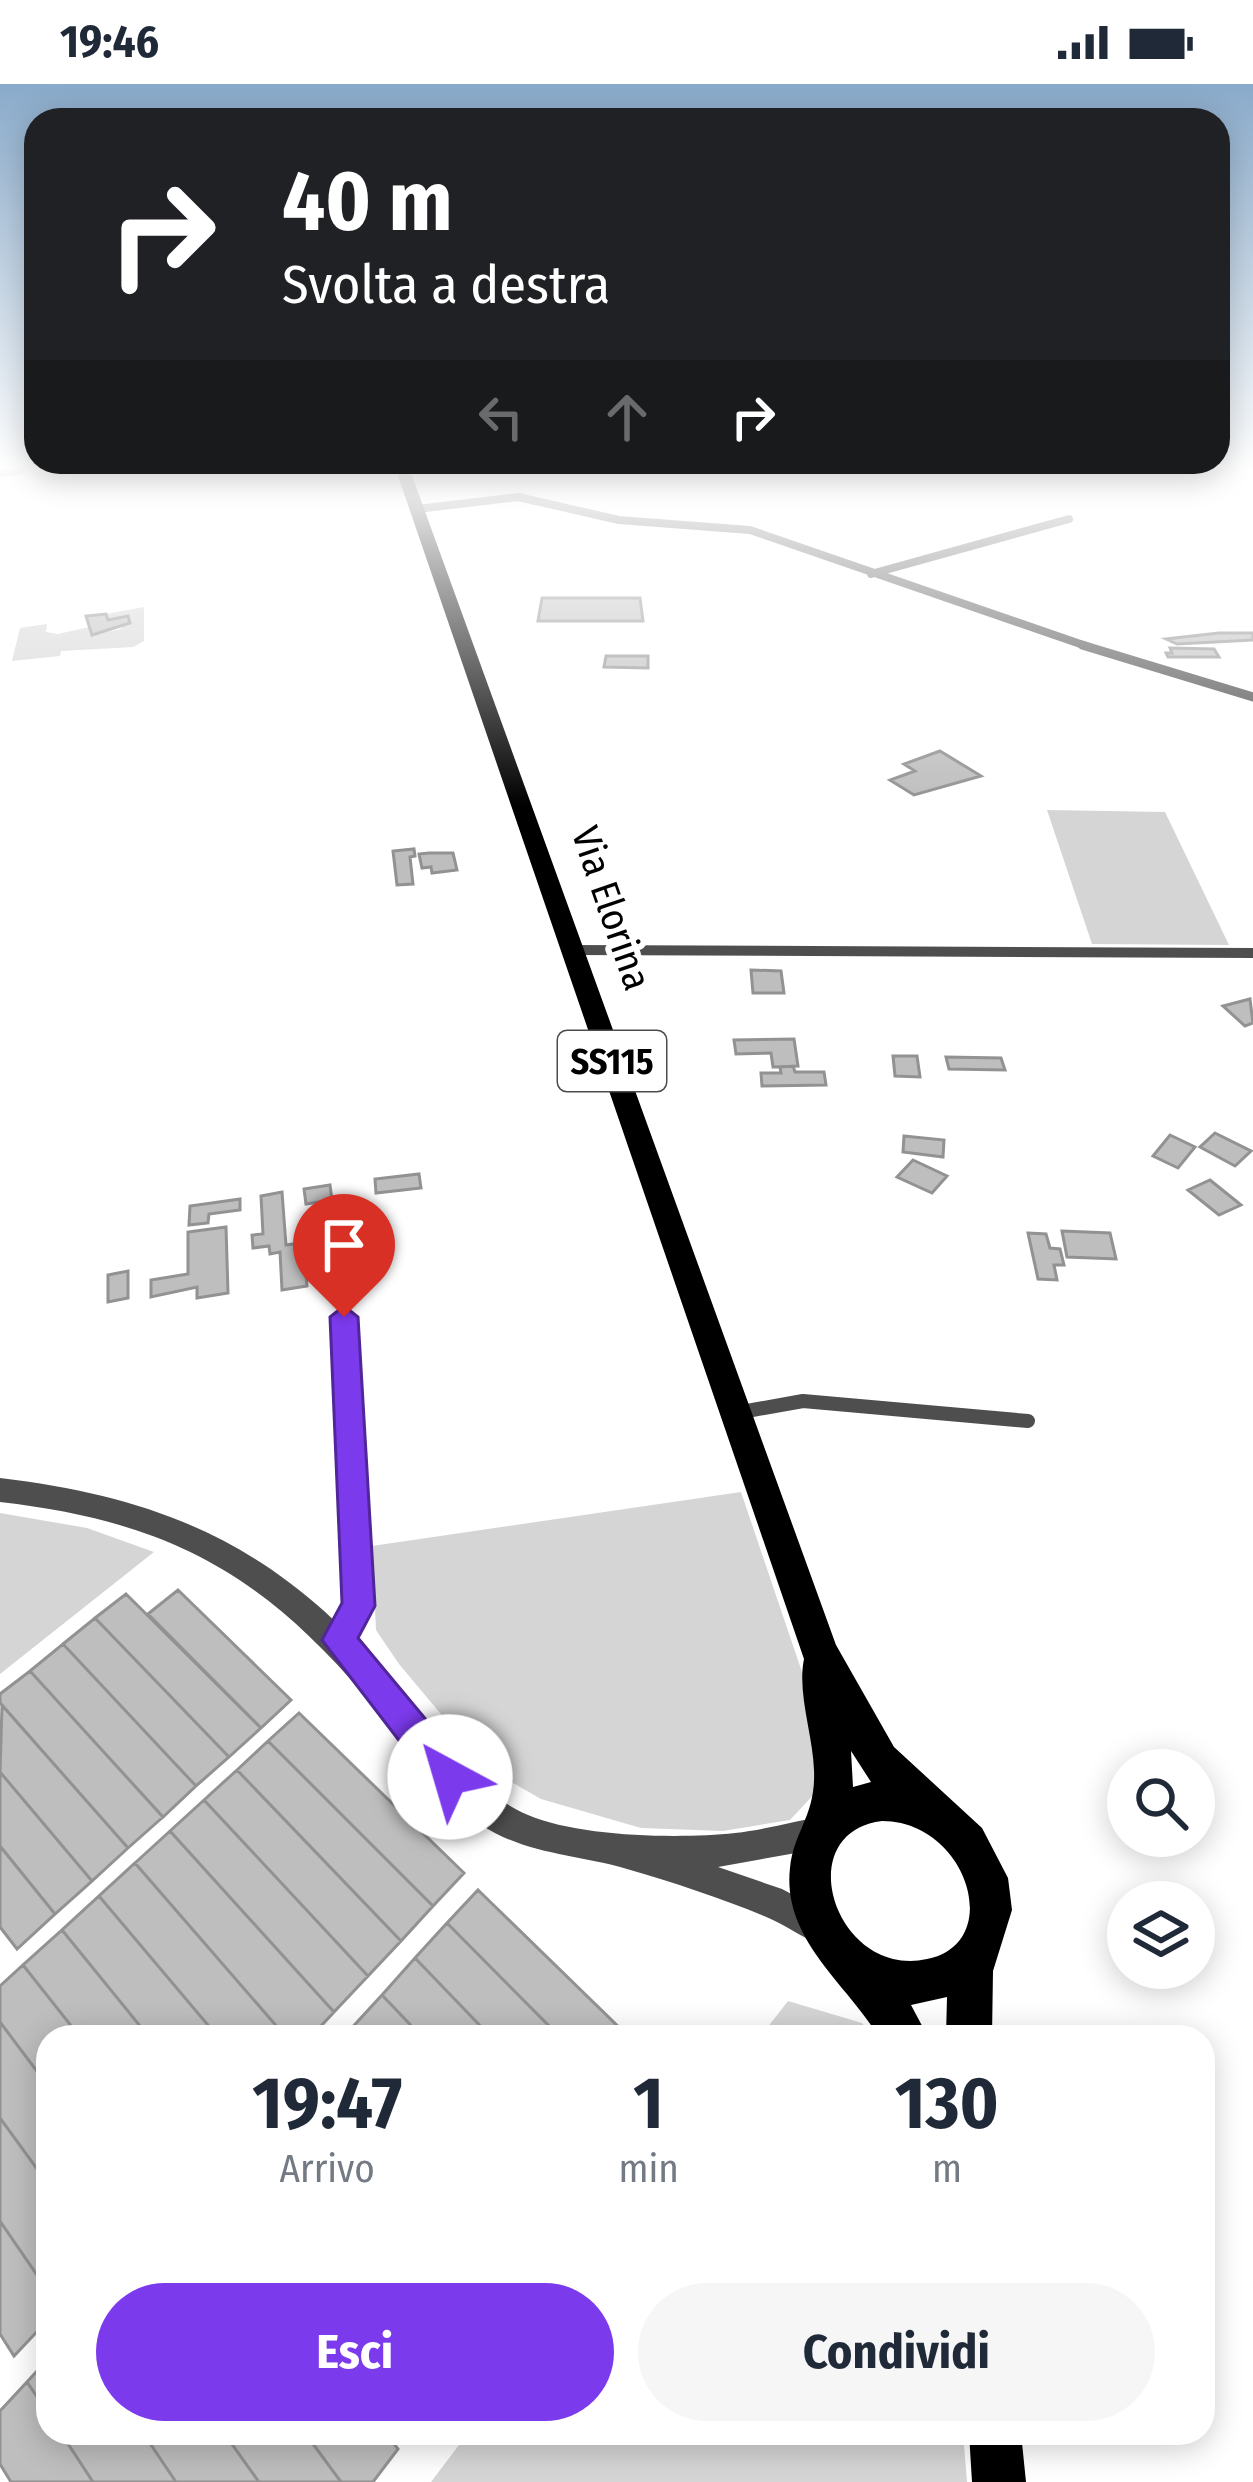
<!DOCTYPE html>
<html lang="it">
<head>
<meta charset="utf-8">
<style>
	body { margin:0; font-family:"Fira Sans Condensed",sans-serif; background:#f6f6f7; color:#1f2937; height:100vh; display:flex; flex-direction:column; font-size:45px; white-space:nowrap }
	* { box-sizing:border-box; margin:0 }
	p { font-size:39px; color:#747a83 }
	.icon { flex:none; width:66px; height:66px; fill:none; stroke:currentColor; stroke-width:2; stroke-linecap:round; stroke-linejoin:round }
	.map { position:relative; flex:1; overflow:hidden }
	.side { position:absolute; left:36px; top:1941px; width:1179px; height:420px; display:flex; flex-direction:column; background:#fff; border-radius:36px; box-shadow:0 6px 30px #0003 }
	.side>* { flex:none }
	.top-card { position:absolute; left:24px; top:24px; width:1206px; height:366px; border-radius:36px; box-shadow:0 6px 30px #0003; background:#202124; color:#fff; overflow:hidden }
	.fabs { position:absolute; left:1107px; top:1665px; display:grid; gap:24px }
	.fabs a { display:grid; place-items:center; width:108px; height:108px; border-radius:50%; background:#fff; box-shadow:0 6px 30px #0003; font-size:60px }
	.pin { position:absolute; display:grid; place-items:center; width:102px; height:102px; color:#fff; margin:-123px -51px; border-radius:50% 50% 50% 0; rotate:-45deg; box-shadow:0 0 12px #0007 }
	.pin .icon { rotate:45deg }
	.me { position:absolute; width:132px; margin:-66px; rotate:321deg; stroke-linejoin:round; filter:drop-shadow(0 0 9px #0008) }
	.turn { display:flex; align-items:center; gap:42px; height:252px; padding:0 60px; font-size:54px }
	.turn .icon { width:156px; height:156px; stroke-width:2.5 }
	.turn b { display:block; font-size:84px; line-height:102px }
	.lanes { display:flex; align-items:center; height:114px; padding:0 60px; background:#0003; justify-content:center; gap:60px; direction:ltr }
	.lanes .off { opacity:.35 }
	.eta { display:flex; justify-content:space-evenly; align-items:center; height:204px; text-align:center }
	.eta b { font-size:72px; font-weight:700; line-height:84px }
	.action { display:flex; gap:24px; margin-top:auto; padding:24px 60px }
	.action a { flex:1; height:138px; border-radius:72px; background:#7c3aed; color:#fff; font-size:48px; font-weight:700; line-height:138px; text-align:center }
	.action a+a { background:#f6f6f7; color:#1f2937 }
	.status { display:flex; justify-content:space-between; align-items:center; height:84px; padding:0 60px; background:#fff; direction:ltr }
	.status svg { height:33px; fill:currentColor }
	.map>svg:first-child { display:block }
	.green { fill:#d5d5d5 }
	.building { fill:#bebebe; stroke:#929292; stroke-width:3 }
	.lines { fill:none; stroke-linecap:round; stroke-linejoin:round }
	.service-far4 { stroke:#4e4e4e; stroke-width:8 }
	.service-far3 { stroke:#4e4e4e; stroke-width:9 }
	.service-far2 { stroke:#4e4e4e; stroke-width:10 }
	.service-far1 { stroke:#4e4e4e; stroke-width:14 }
	.service { stroke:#4e4e4e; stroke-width:18 }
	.tertiary { fill:#4e4e4e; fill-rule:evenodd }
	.primary { fill:#000; fill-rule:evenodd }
	.route { fill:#7c3aed; stroke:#51269a; stroke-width:3 }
	.labels { text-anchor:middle; stroke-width:12; stroke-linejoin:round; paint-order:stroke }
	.shield { fill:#fff; stroke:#4c4c4c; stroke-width:3 }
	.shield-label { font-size:36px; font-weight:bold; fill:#000 }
	.street-label { font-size:39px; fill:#000; stroke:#fff }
</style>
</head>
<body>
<div class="status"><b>19:46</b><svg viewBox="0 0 49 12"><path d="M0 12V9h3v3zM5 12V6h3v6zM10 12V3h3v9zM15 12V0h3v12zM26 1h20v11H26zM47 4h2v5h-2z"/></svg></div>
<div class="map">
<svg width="1253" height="2398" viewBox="0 0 1253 2398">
	<rect width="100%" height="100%" fill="#fff"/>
	<!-- green -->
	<path class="green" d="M144 523V557L133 563 61 567 60 572 12 577 20 544 47 540 46 548 58 550 89 543 92 551 121 545V541L130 538 127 532 108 536 106 530Z
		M1047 726 1165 728 1229 861 1092 860Z
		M741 1408 803 1591 816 1643 817 1707 790 1736 723 1747 641 1744 541 1715 508 1696 471 1666 399 1580 376 1546 372 1462Z
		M0 1429 87 1444 154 1468 0 1590Z
		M788 1917 862 1939 873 1953H760Z
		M468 2349H963L967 2398H431Z"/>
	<!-- building -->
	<path class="building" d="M542 514H640L643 537H538Z
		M106 530 108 536 128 532 130 539 92 551 86 532Z
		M1219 549H1253V556L1177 560 1166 555Z
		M1170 564 1214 565 1219 573H1168L1166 569H1172Z
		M606 572H648V584L604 583Z
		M940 667 981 692 914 711 890 696 915 687 904 680Z
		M414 765 415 772 410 773 413 800 397 801 393 767Z
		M429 769H453L457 786 432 789 431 783 422 784 419 770Z
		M751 886 781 887 784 909H753Z
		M1250 915 1253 939 1245 942 1223 922Z
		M794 955 798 982 773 983 771 969 736 970 734 956Z
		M893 972H917L920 993 895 992Z
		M946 973 1001 974 1005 986 949 985Z
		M793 982 795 988H824L826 1001 762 1002 761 989H781L780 983Z
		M1215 1049 1251 1067 1235 1082 1200 1063Z
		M1170 1051 1195 1063 1178 1084 1153 1072Z
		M904 1052 944 1056 943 1073 903 1068Z
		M913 1076 947 1092 932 1109 897 1093Z
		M419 1090 421 1104 376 1109 375 1095Z
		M1210 1096 1241 1121 1219 1131 1188 1106Z
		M330 1101 332 1116 306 1120 304 1105Z
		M282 1108 286 1161 333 1154 336 1186 306 1191 307 1202 282 1206 280 1168 270 1170 269 1162 253 1164 252 1151 263 1150 261 1112Z
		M240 1115V1126L209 1130 208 1139 189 1141 190 1122Z
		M226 1143 228 1209 197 1214V1203L151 1213V1196L188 1190V1148Z
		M1062 1147 1110 1149 1116 1175 1067 1173Z
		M1028 1149 1046 1150 1050 1164 1060 1165 1064 1181H1054L1057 1196 1038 1195Z
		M128 1187V1214L108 1218V1191Z
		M178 1506 291 1616 261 1644 148 1530Z
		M126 1510 261 1644 229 1673 95 1534Z
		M95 1534 229 1673 196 1702 63 1560Z
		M63 1560 196 1702 163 1733 30 1587Z
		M30 1587 163 1733 128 1764 0 1619V1610Z
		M2 1621 128 1764 92 1797 0 1688Z
		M299 1629 464 1789 433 1822 268 1657Z
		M268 1657 433 1822 401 1857 237 1686Z
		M237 1686 401 1857 368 1892 204 1716Z
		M0 1688 92 1797 55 1830 0 1762Z
		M204 1716 368 1892 334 1928 170 1747Z
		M170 1747 334 1928 311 1953H286L135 1779Z
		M0 1762 55 1830 17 1865 0 1843Z
		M135 1779 286 1953H218L99 1812Z
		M478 1806 629 1953H560L447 1839Z
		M99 1812 218 1953H149L62 1846Z
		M447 1839 560 1953H491L415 1874Z
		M62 1846 149 1953H80L23 1881Z
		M415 1874 491 1953H422L382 1911Z
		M23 1881 80 1953H48V2002L0 1938V1902Z
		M382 1911 422 1953H353L348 1948Z
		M0 1938 48 2002V2100L0 2034Z
		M0 2034 48 2100V2207L0 2137Z
		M0 2137 48 2207V2236L14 2272 0 2250Z
		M48 2275V2329L27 2298Z
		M27 2298 48 2329V2349H61L93 2398H11L0 2380V2327Z
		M61 2349H143L176 2398H93Z
		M143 2349H224L259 2398H176Z
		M224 2349H305L341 2398H259Z
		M305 2349H386L398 2365 373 2398H341Z"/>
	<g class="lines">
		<!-- service-far4 -->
		<path class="service-far4" d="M0 389 21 386
			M417 425 518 413 619 436 750 446 1092 564
			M871 490 1069 435"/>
		<!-- service-far3 -->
		<path class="service-far3" d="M1082 561 1253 613"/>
		<!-- service-far2 -->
		<path class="service-far2" d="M572 866 1253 869"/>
		<!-- service-far1 -->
		<path class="service-far1" d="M344 1233 353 1413
			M736 1329 803 1317 1028 1337"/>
		<!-- service -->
		<path class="service" d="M339 1556 358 1522 353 1410"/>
		<!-- tertiary -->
		<path class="tertiary" d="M0 1394C169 1414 282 1466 392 1598 432 1646 468 1705 528 1731 579 1753 679 1755 735 1749 764 1746 795 1737 824 1732L836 1736 840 1748 836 1760 824 1764 718 1783 782 1805 833 1832 838 1844 833 1856 821 1861C801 1853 784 1840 764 1832 721 1814 672 1798 627 1785 576 1770 526 1771 480 1740 432 1708 402 1656 365 1612 258 1486 164 1437 0 1418Z"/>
		<!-- primary -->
		<path class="primary" d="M396 386H410L836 1561 894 1663 982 1744 1008 1794 1012 1826 993 1887 992 1953H946L947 1913 911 1921 928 1953H879C846 1899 782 1855 790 1784 794 1746 816 1732 814 1686 813 1651 797 1609 804 1575ZM851 1667 871 1698 853 1703ZM882 1737C967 1737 1006 1859 927 1875 836 1895 788 1749 882 1737Z
			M969 2349H1021L1026 2398H972Z"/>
	</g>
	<!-- sky -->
	<linearGradient id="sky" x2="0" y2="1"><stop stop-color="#89aaca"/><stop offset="0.53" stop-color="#fff"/><stop offset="1" stop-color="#fff" stop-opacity="0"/></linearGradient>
	<rect width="1253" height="722" fill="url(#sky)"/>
	<!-- route -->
	<path class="route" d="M344 1222 358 1233 375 1522 358 1554 463 1680 468 1693 463 1706 450 1711 437 1706 322 1556 342 1519 330 1233Z"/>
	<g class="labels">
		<!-- shield labels -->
		<rect class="shield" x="558" y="947" width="108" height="60" rx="9"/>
		<g class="shield-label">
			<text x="612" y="990">SS115</text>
		</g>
		<!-- street labels -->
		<g class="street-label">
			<text transform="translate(612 824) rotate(71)" y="14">Via Elorina</text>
		</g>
	</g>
</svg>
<div class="fabs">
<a><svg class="icon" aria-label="search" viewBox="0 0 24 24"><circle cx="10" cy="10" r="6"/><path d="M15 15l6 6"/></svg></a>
<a><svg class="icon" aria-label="layers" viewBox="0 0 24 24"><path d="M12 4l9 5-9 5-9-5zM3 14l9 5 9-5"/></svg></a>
</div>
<div class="pin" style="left:344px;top:1233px;background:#d93025"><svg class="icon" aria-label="arrive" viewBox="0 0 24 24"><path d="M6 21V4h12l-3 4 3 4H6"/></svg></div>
<svg class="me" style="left:450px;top:1693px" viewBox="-20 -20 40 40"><circle r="19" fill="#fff"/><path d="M0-13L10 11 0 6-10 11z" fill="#7c3aed"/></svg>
<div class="top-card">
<div class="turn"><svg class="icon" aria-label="right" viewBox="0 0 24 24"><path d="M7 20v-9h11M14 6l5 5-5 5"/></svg><div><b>40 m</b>Svolta a destra</div></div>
<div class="lanes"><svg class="icon off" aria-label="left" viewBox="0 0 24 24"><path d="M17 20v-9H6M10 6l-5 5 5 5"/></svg><svg class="icon off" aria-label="ahead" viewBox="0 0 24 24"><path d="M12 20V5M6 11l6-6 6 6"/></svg><svg class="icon" aria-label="right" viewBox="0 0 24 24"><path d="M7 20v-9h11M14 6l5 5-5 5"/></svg></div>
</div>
<section class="side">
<div class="eta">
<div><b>19:47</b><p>Arrivo</p></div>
<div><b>1</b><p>min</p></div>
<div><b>130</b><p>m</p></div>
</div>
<div class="action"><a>Esci</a><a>Condividi</a></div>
</section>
</div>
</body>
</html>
